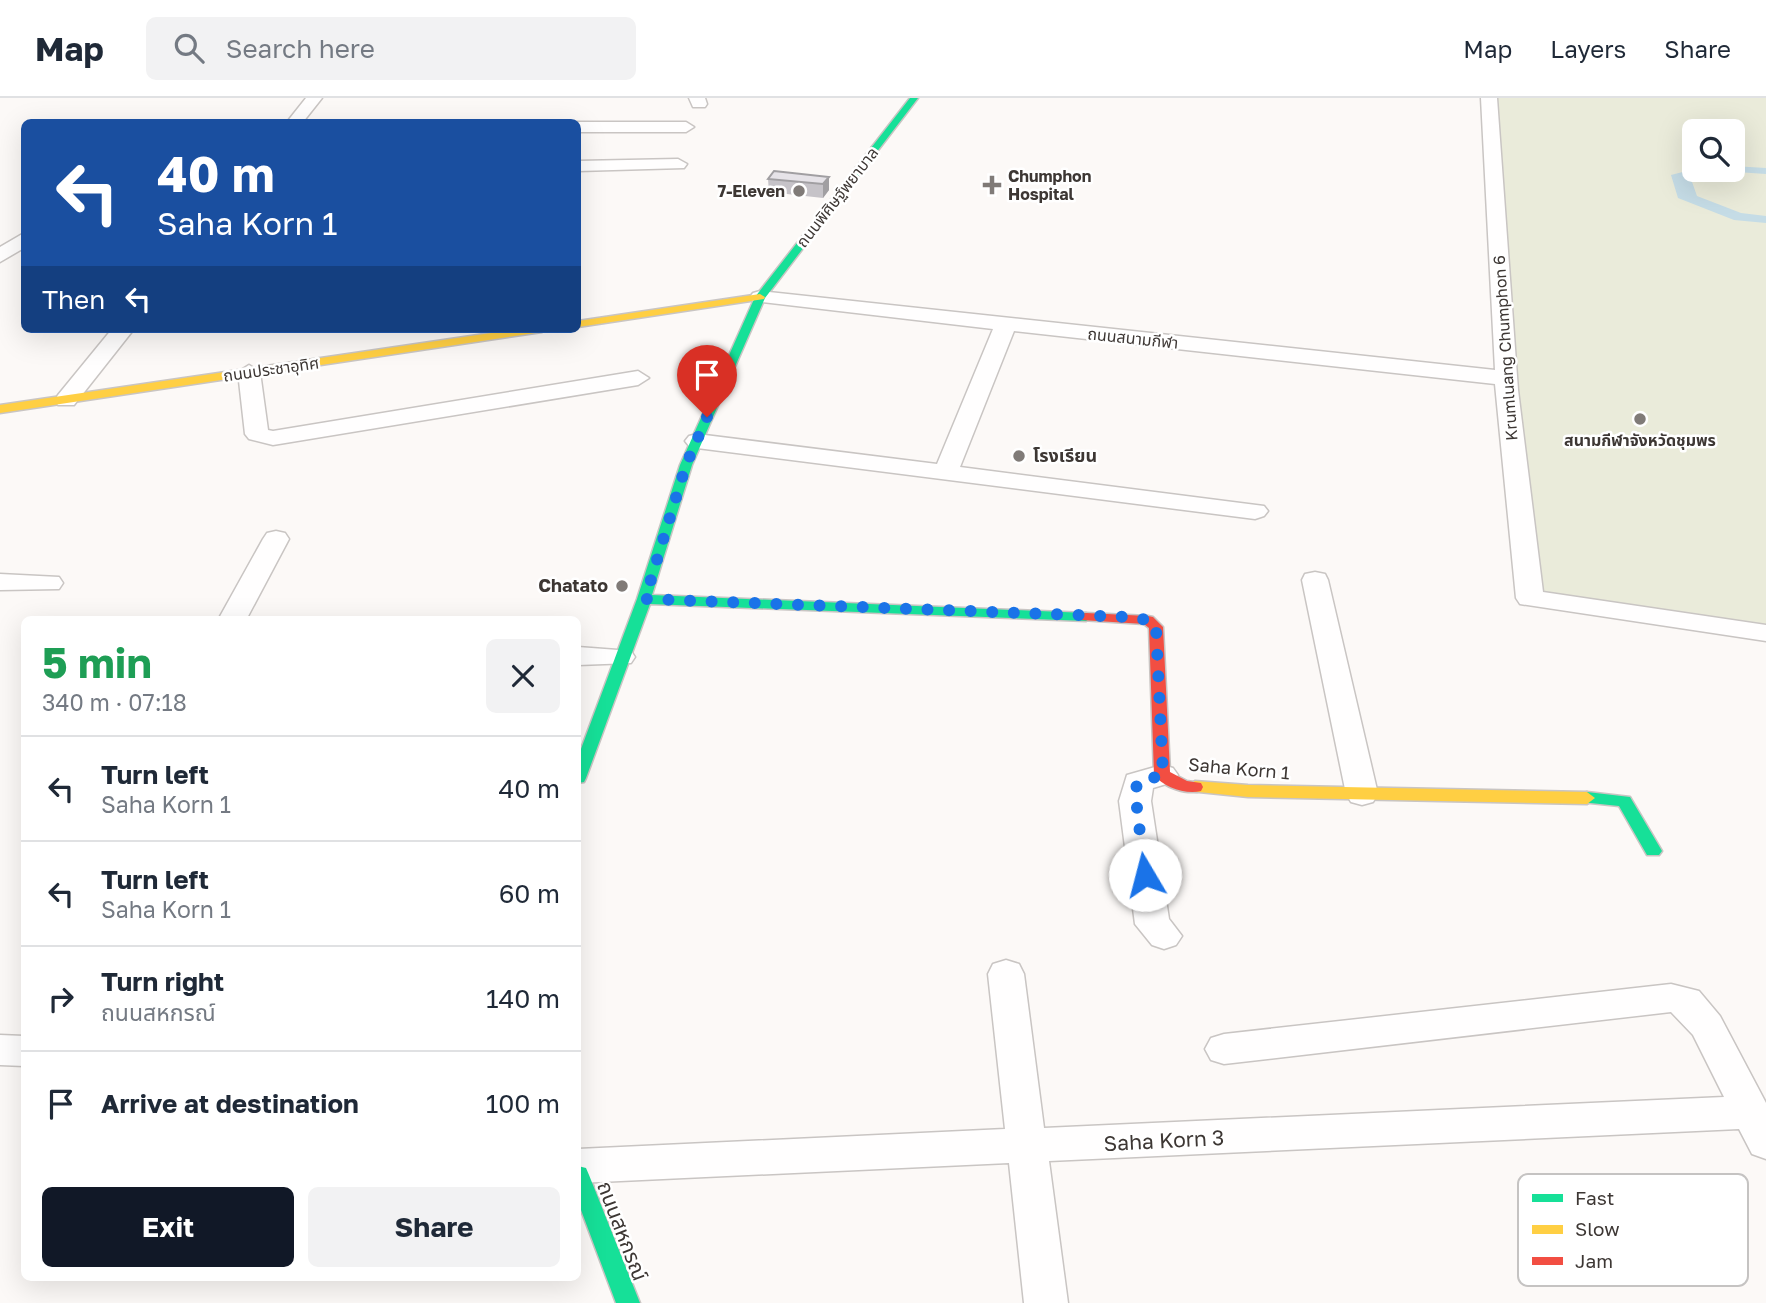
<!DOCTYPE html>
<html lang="en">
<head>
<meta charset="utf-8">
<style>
	body { margin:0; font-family:"Golos Text","Noto Sans Thai",sans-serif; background:#f2f2f3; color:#1f2937; height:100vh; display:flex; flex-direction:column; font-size:26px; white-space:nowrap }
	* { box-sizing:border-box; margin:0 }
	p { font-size:23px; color:#747a83 }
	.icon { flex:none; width:38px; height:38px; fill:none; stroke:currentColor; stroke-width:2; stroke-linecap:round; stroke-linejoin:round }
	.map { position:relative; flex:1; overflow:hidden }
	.side { position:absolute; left:21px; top:518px; width:560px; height:665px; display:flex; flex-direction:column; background:#fff; border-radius:10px; box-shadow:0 7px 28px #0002 }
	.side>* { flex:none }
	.hud { position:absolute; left:21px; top:21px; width:560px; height:214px; border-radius:10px; box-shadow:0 7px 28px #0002; background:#1a4fa0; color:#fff; overflow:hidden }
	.controls { position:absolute; left:1682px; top:21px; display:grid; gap:14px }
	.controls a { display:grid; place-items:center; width:63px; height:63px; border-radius:10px; background:#fff; box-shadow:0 7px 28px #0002; font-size:35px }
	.pin { position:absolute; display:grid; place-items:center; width:60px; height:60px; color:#fff; margin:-72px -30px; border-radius:50% 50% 50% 0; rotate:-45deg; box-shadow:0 0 7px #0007 }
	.pin .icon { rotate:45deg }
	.me { position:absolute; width:77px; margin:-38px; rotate:352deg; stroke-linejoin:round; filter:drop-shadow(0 0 5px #0008) }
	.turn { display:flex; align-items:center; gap:24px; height:147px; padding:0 21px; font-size:32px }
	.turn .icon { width:91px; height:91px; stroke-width:2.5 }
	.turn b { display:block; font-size:49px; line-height:60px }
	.then { display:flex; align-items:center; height:66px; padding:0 21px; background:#0003; gap:14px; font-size:26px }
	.round { display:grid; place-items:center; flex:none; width:74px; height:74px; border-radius:10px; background:#f2f2f3 }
	.summary { display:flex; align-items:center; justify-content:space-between; height:119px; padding:0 21px }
	h1 { font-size:42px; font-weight:700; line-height:52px; color:#1e9e55 }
	.button { display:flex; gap:14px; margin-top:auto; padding:14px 21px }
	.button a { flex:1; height:80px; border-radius:10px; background:#111827; color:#fff; font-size:28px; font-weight:700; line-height:80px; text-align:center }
	.button a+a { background:#f2f2f3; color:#1f2937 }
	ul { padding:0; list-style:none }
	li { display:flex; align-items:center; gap:21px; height:105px; padding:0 21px; border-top:2px solid #e0e1e3 }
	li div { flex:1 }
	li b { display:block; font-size:26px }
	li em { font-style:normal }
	header { display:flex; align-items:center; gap:42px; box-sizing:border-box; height:98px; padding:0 35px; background:#fff; border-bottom:2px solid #e0e1e3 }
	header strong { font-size:33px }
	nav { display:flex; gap:38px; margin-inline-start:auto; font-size:24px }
	.search { width:490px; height:63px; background:#f2f2f3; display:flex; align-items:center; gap:18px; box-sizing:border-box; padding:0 24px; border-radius:10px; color:#747a83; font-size:26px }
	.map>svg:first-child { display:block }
	.green { fill:#eaebda; fill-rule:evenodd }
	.water { fill:#c5dce6 }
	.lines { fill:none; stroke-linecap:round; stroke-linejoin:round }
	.street-casing { stroke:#c9c5c3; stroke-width:3 }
	.fast-casing { stroke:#c9c5c3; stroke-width:3 }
	.slow-casing { stroke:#c9c5c3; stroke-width:3 }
	.jam-casing { stroke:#c9c5c3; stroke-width:3 }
	.street { fill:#fffefe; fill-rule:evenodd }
	.fast { fill:#16e098; fill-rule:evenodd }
	.slow { fill:#ffcf43; fill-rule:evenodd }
	.jam { fill:#f24e42; fill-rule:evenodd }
	.wall { fill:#c6c3c8 }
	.shaded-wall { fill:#a19fa2 }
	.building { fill:#e6e3e8; stroke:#a19fa2; stroke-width:2 }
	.route { stroke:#1a73e8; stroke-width:12; stroke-dasharray:0 21.6 }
	.poi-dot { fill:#807b78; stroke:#fff; stroke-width:2.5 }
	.labels { text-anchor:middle; stroke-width:5; stroke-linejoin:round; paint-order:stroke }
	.far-poi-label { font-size:16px; font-weight:bold; fill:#3d3734; stroke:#fff; text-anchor:start }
	.far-street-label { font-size:16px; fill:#3d3734; stroke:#fff }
	.poi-label { font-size:18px; font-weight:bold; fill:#3d3734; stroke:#fff; text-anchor:start }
	.street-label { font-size:18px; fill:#3d3734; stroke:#fff }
	.near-street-label { font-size:21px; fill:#3d3734; stroke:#fff }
	.key { fill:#fff; stroke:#c5c3c2; stroke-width:2 }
	.key-label { font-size:19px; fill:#3d3734 }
</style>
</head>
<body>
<header>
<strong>Map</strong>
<div class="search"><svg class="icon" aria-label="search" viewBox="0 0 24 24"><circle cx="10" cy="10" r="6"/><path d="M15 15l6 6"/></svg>Search here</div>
<nav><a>Map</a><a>Layers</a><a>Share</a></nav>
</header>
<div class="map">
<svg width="1766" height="1205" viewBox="0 0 1766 1205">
	<rect width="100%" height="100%" fill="#fcf9f7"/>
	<!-- green -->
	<path class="green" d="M1489 0H1766V534L1530 500ZM1694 33H1732V72H1694Z"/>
	<!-- water -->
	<path class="water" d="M1733 68 1766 70V76L1722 73 1691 81 1697 98 1741 115 1766 118V125L1734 122 1678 100 1671 77 1694 71 1732 72Z"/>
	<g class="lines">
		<defs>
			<path id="street" d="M306 0H322L303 24H287Z
				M689 0H705L707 6 705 9H693Z
				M1481 0H1497L1518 292 1543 494 1766 527V543L1520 506 1516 500 1495 286 1014 233 960 369 1264 408 1268 413 1264 418 1255 421 697 350 689 348 685 343 689 338 697 336 937 366 993 231 753 203 750 199 753 195 760 193 1495 272Z
				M576 24H686L694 29 686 34H578Z
				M678 61 687 66 684 70 578 73V63Z
				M24 135V150L0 164V149Z
				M112 231H134L74 307H58L55 302 58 297Z
				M249 267 260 274 268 332 273 333 638 273 649 280 638 287 273 347 249 341 245 336 238 274Z
				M276 433 285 435 289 441 246 522H218L263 441 267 435Z
				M1315 474 1325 476 1328 482 1378 696 1373 704 1362 707 1351 704 1346 696 1302 482 1305 476Z
				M0 476 59 479 63 485 59 491 0 492Z
				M578 549 631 553 635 559 631 565 578 567Z
				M1162 667 1173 670 1178 677 1173 684 1153 690 1151 703 1169 821 1182 838 1176 847 1164 851 1152 847 1135 826 1119 703 1127 677Z
				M1006 862 1019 866 1024 876 1044 1030 1724 999 1693 937 1671 914 1224 966 1211 962 1205 951 1211 940 1224 936 1671 886 1699 893 1720 918 1766 1005V1061L1752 1056 1739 1031 1049 1063 1068 1205H1024L1009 1065 578 1085V1051L1005 1031 988 876 993 866Z
				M0 937 24 938V968L0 967Z"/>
			<path id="fast" d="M910 0H918L765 200 692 367 652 497 1086 515 1093 519 1086 523 650 506 586 680 584 684 578 685V659L637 501 680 367 755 199Z
				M1587 694 1630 699 1662 753 1659 757H1647L1619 708 1581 704 1579 700 1581 696Z
				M578 1068 586 1070 589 1077 640 1205H616L578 1104Z"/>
			<path id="slow" d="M760 196 765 199 764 201 578 229V223Z
				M519 231H548L542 234 0 315V307Z
				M1195 683 1248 687 1587 694 1595 700 1587 706 1248 699 1189 693 1187 689Z"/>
			<path id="jam" d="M1086 515 1148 518 1153 519 1163 529 1170 674 1187 683 1201 685 1203 689 1201 693C1186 697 1163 689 1154 677L1149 530 1144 526 1081 522 1079 519 1081 516Z"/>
		</defs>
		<!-- street casing -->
		<use href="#street" class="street-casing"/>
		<!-- fast casing -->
		<use href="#fast" class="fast-casing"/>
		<!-- slow casing -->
		<use href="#slow" class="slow-casing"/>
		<!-- jam casing -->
		<use href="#jam" class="jam-casing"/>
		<!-- street -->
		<use href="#street" class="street"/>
		<!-- fast -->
		<use href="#fast" class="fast"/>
		<!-- slow -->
		<use href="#slow" class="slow"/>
		<!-- jam -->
		<use href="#jam" class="jam"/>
	</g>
	<!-- wall -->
	<path class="wall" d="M829 79V92L823 100 769 94 768 81Z"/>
	<!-- shaded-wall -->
	<path class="shaded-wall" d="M829 79V92L823 100V86Z"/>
	<!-- building -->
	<path class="building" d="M774 73 829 79 823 86 768 81Z"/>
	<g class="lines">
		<!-- route -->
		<path class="route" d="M707 319 686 367 645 501 1130 519 1148 522 1156 529 1163 677 1138 684 1135 693 1145 777"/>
	</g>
	<!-- markers -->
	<g class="poi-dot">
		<path d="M988.5 76.5h7v7h7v7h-7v7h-7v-7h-7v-7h7z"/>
		<circle cx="799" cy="93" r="7"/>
		<circle cx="1640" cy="321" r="7"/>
		<circle cx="1019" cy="358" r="7"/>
		<circle cx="622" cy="488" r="7"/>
	</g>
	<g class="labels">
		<!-- far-poi labels -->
		<g class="far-poi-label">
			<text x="1008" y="84">Chumphon<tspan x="1008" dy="18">Hospital</tspan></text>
			<text x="785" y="99" text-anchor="end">7-Eleven</text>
			<text x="1640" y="348" text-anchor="middle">สนามกีฬาจังหวัดชุมพร</text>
		</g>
		<!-- far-street labels -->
		<g class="far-street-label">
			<text transform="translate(837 99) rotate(-52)" y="6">ถนนพิศิษฐ์พยาบาล</text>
			<text transform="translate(1133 240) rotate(6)" y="6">ถนนสนามกีฬา</text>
			<text transform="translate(1505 250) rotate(-94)" y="6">Krumluang Chumphon 6</text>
			<text transform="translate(271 271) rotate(-8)" y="6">ถนนประชาอุทิศ</text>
		</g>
		<!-- poi labels -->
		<g class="poi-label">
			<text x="1033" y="364">โรงเรียน</text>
			<text x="608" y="494" text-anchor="end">Chatato</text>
		</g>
		<!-- street labels -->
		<g class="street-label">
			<text transform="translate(1239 671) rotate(5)" y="6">Saha Korn 1</text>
		</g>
		<!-- near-street labels -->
		<g class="near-street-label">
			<text transform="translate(1164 1043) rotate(-3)" y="7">Saha Korn 3</text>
			<text transform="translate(622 1133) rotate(69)" y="7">ถนนสหกรณ์</text>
		</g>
	</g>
	<!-- legend -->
	<rect x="1518" y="1076" width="230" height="112" rx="10" class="key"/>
	<rect x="1532" y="1096" width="31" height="8" fill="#16e098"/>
	<rect x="1532" y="1127" width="31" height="9" fill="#ffcf43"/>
	<rect x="1532" y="1159" width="31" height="8" fill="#f24e42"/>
	<g class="key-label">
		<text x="1575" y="1107">Fast</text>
		<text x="1575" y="1138">Slow</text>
		<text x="1575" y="1170">Jam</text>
	</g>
</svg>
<div class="controls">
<a><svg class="icon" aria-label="search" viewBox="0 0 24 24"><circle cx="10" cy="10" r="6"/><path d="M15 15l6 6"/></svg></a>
</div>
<div class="pin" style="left:707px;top:319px;background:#d93025"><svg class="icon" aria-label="arrive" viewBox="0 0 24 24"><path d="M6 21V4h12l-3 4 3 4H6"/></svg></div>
<svg class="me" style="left:1145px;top:777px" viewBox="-20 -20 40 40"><circle r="19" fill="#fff"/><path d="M0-13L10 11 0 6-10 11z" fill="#1a73e8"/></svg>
<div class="hud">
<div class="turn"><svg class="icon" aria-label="left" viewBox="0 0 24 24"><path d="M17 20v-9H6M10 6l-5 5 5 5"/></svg><div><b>40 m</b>Saha Korn 1</div></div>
<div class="then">Then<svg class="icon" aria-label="left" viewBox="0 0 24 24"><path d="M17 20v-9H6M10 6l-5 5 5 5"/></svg></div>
</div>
<section class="side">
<div class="summary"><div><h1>5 min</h1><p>340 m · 07:18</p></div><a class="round"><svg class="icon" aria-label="close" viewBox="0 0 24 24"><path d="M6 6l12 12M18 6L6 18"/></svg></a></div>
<ul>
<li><svg class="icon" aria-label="left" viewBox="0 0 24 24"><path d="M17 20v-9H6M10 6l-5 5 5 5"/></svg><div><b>Turn left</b><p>Saha Korn 1</p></div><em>40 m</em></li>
<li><svg class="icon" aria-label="left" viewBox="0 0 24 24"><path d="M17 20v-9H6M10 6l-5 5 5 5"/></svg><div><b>Turn left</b><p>Saha Korn 1</p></div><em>60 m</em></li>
<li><svg class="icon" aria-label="right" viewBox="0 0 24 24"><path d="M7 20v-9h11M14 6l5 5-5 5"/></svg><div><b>Turn right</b><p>ถนนสหกรณ์</p></div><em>140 m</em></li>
<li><svg class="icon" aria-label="arrive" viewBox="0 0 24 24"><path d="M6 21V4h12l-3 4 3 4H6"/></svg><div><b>Arrive at destination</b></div><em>100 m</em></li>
</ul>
<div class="button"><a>Exit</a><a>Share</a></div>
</section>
</div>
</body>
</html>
